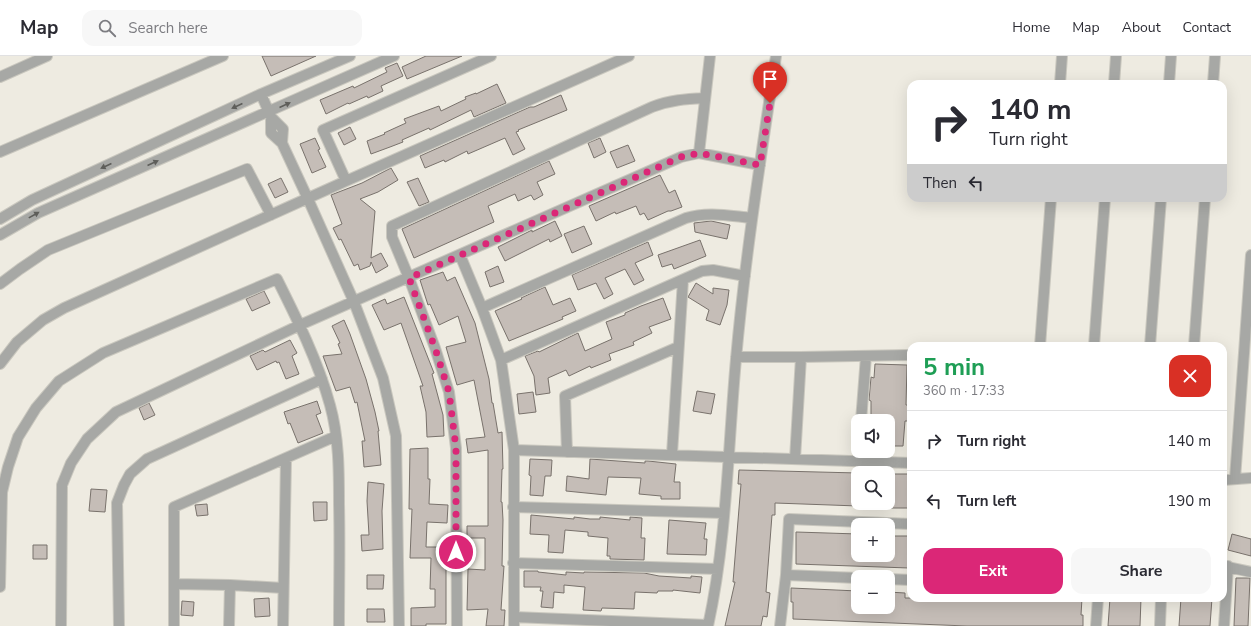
<!DOCTYPE html>
<html lang="en">
<head>
<meta charset="utf-8">
<style>
	body { margin:0; font-family:"Nunito Sans",sans-serif; background:#f7f7f7; color:#2b2b33; height:100vh; display:flex; flex-direction:column; font-size:15px; white-space:nowrap }
	* { box-sizing:border-box; margin:0 }
	p { font-size:13px; color:#7c7c81 }
	.icon { flex:none; width:22px; height:22px; fill:none; stroke:currentColor; stroke-width:2; stroke-linecap:round; stroke-linejoin:round }
	.map { position:relative; flex:1; overflow:hidden }
	.drawer { position:absolute; left:907px; top:286px; width:320px; height:260px; display:flex; flex-direction:column; background:#fff; border-radius:12px; box-shadow:0 4px 16px #0002 }
	.drawer>* { flex:none }
	.guide { position:absolute; left:907px; top:24px; width:320px; height:122px; border-radius:12px; box-shadow:0 4px 16px #0002; background:#fff; color:#2b2b33; overflow:hidden }
	.tools { position:absolute; left:851px; top:358px; display:grid; gap:8px }
	.tools a { display:grid; place-items:center; width:44px; height:44px; border-radius:8px; background:#fff; box-shadow:0 4px 16px #0002; font-size:20px }
	.pin { position:absolute; display:grid; place-items:center; width:34px; height:34px; color:#fff; margin:-41px -17px; border-radius:50% 50% 50% 0; rotate:-45deg; box-shadow:0 0 4px #0007 }
	.pin .icon { rotate:45deg }
	.me { position:absolute; width:44px; margin:-22px; rotate:0deg; stroke-linejoin:round; filter:drop-shadow(0 0 3px #0008) }
	.turn { display:flex; align-items:center; gap:14px; height:84px; padding:0 16px; font-size:18px }
	.turn .icon { width:52px; height:52px; stroke-width:2.5 }
	.turn b { display:block; font-size:28px; line-height:34px }
	.then { display:flex; align-items:center; height:38px; padding:0 16px; background:#0003; gap:8px; font-size:15px }
	.round { display:grid; place-items:center; flex:none; width:42px; height:42px; border-radius:12px; background:#f7f7f7 }
	.summary { display:flex; align-items:center; justify-content:space-between; height:68px; padding:0 16px }
	h1 { font-size:24px; font-weight:700; line-height:30px; color:#1e9e55 }
	.primary-button { display:flex; gap:8px; margin-top:auto; padding:8px 16px }
	.primary-button a { flex:1; height:46px; border-radius:12px; background:#db2777; color:#fff; font-size:16px; font-weight:700; line-height:46px; text-align:center }
	.primary-button a+a { background:#f7f7f7; color:#2b2b33 }
	ul { padding:0; list-style:none }
	li { display:flex; align-items:center; gap:12px; height:60px; padding:0 16px; border-top:1px solid #e1e1e2 }
	li div { flex:1 }
	li b { display:block; font-size:15px }
	li em { font-style:normal }
	header { display:flex; align-items:center; gap:24px; box-sizing:border-box; height:56px; padding:0 20px; background:#fff; border-bottom:1px solid #e1e1e2 }
	header strong { font-size:19px }
	nav { display:flex; gap:22px; margin-inline-start:auto; font-size:14px }
	.search { width:280px; height:36px; background:#f7f7f7; display:flex; align-items:center; gap:10px; box-sizing:border-box; padding:0 14px; border-radius:12px; color:#7c7c81; font-size:15px }
	.map>svg:first-child { display:block }
	.building { fill:#c5bdb7; stroke:#79726c }
	.lines { fill:none; stroke-linecap:round; stroke-linejoin:round }
	.street-casing { stroke:#c9c7be; stroke-width:12 }
	.street { stroke:#a7a8a5; stroke-width:10 }
	.oneway { fill:#5e5e5a }
	.route { stroke:#db2777; stroke-width:7; stroke-dasharray:0 12.6 }
</style>
</head>
<body>
<header>
<strong>Map</strong>
<div class="search"><svg class="icon" aria-label="search" viewBox="0 0 24 24"><circle cx="10" cy="10" r="6"/><path d="M15 15l6 6"/></svg>Search here</div>
<nav><a>Home</a><a>Map</a><a>About</a><a>Contact</a></nav>
</header>
<div class="map">
<svg width="1251" height="570" viewBox="0 0 1251 570">
	<rect width="100%" height="100%" fill="#eeebe1"/>
	<!-- building -->
	<path class="building" d="M262 0H316L271 20Z
		M426 0H462L407 23 402 11Z
		M397 7 403 20 381 30 383 35 368 42 367 40 349 48 348 47 326 58 320 44 353 30 354 32 387 16 385 12Z
		M497 28 506 47 474 61 471 54 430 74 429 72 402 84 403 86 390 91 371 98 367 85 385 78 384 77 406 67 404 63 439 50 441 55 466 43 465 41 476 37V38Z
		M561 39 567 54 518 74 519 75 516 76 525 93 513 99 505 82 468 98 467 95 445 106 444 104 425 112 420 100 530 51H534Z
		M350 71 356 83 344 89 338 77Z
		M315 82 320 93 318 94 326 111 312 117 300 88Z
		M600 82 606 96 594 102 588 87Z
		M628 89 635 105 617 112 610 96Z
		M549 105 555 118 537 126 543 139 534 144 531 139 518 145 515 138 488 150 494 166 414 202 402 173Z
		M391 112 398 124 378 136 360 143 375 155 371 202 381 197 388 210 376 217 371 206 370 210 360 214 358 208 354 210 341 183 339 184 333 172 342 168 331 139 362 127Z
		M660 119 669 137 675 134 682 151 671 155H668L648 164 644 157 640 159 636 150 616 158 615 156 596 165 589 150Z
		M281 122 288 136 275 142 268 128Z
		M418 122 429 146 419 150 407 126Z
		M555 165 562 180 550 186 549 183 505 205 498 191 532 174V176Z
		M711 165 730 169 727 183 695 176 694 167Z
		M584 170 592 188 572 197 564 178Z
		M700 184 706 200 674 213 672 208 662 211 658 199Z
		M648 186 653 199 635 207 644 224 634 229 625 213 605 222 613 238 604 243 596 227 578 234 572 219Z
		M498 210 504 226 490 231 485 216Z
		M443 216 447 225 455 221 475 267 489 323 492 347H493L498 377 502 376 503 413H502L501 446H502L503 464 502 510H504L501 554H505L504 570H486L488 553 467 554 468 513 485 514V482H467V470H488V394L468 397 466 383 485 381 474 324 457 329 446 291 466 286 458 260 439 269 430 248 428 249 420 224Z
		M696 227 713 238V232L729 234 727 249 720 269 706 264 709 254 688 241Z
		M545 231 553 249 570 242 576 255 562 261 563 263 509 285 495 255 522 243 521 242Z
		M264 235 270 247 252 255 246 243Z
		M404 241 434 317 432 318 443 359 444 380 427 381 426 356 420 330H423L401 267 384 274 372 249 385 243 387 248Z
		M663 242 671 263 649 271 652 277 633 286 634 289 609 298 611 304 591 312 590 310 569 320 566 314 548 322 550 337 536 339 534 320 525 300 538 295 539 296 578 277 585 295 612 283 606 266 625 259V257L641 250Z
		M344 264 350 278 366 323 375 356 379 375H378L381 409 364 411 362 385H365L357 346 355 347 350 331 336 335 323 300 342 298 338 288 340 287 332 270Z
		M290 284 297 297 292 300 299 318 286 323 279 306 277 307 276 305 257 314 250 300 263 294 265 296Z
		M875 308 907 309 906 349H908V365H905L903 390H889L890 365H871V345L869 344 871 321 874 322Z
		M697 335 715 338 711 358 693 355Z
		M533 336 536 356 519 358 517 338Z
		M317 345 321 357 316 359 323 377 298 387 290 367 288 368 284 356Z
		M149 347 155 359 144 364 139 352Z
		M428 392V423H430L429 448 448 449 447 467 427 466 426 491H449V508H446V568H426V570H411V552L435 551V533H430L431 502H410L412 453H409L410 393Z
		M530 403 552 404 551 420H545L543 440 530 439 531 420 529 419Z
		M590 403 645 407V405H648L676 408 674 426H680V443H661V440L639 438 641 422 608 421 606 439 566 435 567 420 589 423Z
		M739 414 858 417V450L775 447V459H772L770 485 766 536 770 537 767 561 763 560 761 570H725L735 526H733L741 428H738Z
		M888 418H910L909 452H888Z
		M368 426 384 428 382 455 383 493 362 495 361 479H369L367 445Z
		M91 433 107 434 105 456 89 455Z
		M313 446H327V464L314 465Z
		M207 448 208 459 197 460 195 449Z
		M531 459 574 463V461L590 463H600V461L630 464V461L642 462 641 482H645L644 504 610 503V500H607L608 482 588 480V476L565 474 563 497 548 496 549 479 530 478Z
		M669 464 706 467 704 483H707L706 499 667 498Z
		M796 476 858 478V499H888V480H910L909 512 796 508Z
		M1232 478 1251 483V500L1228 494Z
		M33 489H47V503H33Z
		M524 515H538V516L566 519V516L584 517V516L644 517 659 520 691 522V520L702 521 700 537 673 534V535H658L657 537 635 536 634 553 602 552 601 555 583 554 585 531 564 529V537L554 536 553 552 541 551 543 535H540L541 531H524Z
		M367 519H384L383 533H367Z
		M1236 522H1250L1248 570H1234Z
		M791 532 858 535V552L888 553V536L905 537V542H1082L1081 559H1083V570H967L793 563V546H791Z
		M269 542 270 560 255 561 254 543Z
		M1110 542H1141L1140 570H1108Z
		M1181 542H1212L1210 570H1179Z
		M182 545 194 546 193 560 181 559Z
		M367 553H384L385 566H367Z"/>
	<g class="lines">
		<defs>
			<path id="street" d="M0 21 47 0
				M1060 28 1062 0
				M1114 28 1116 0
				M1169 28 1171 0
				M1213 28 1215 0
				M261 38 271 61 283 73 282 87
				M271 61V77L282 87 308 143 354 246 383 322 396 380 399 570
				M0 96 223 0
				M699 97 710 0
				M346 125 323 74 491 0
				M0 163 32 144 261 38 350 0
				M0 179 38 157 394 0
				M460 199 482 252 501 304 514 394V570
				M0 228 20 213 48 194 247 113 271 159
				M482 252 686 162C708 155 730 160 752 162
				M1040 290 1051 142
				M1094 290 1105 142
				M1150 290 1161 142
				M1194 290 1205 142
				M736 301H801L911 299
				M501 304 702 215 713 214 745 220
				M0 308 17 286 43 264 64 252 346 125 629 0
				M861 365 866 300
				M514 394 911 407
				M567 396 565 340 678 291
				M672 398 683 224
				M795 403 801 301
				M1235 423 1251 199
				M1223 424 1251 422
				M513 451 724 457
				M513 507 718 513
				M1223 510 1251 516
				M786 519 858 522
				M888 523 911 524
				M174 528 230 529 283 532
				M0 531 2 436 8 411 18 381 36 352 59 325 103 297 277 223C297 263 318 305 330 349 339 381 339 415 339 448 340 489 339 529 339 570
				M514 561 708 569
				M61 570 62 429 71 407 87 383 116 356 300 269 681 101 699 97 760 109
				M119 570 117 447 124 429 130 418 147 403 322 323
				M174 570V451L336 380
				M229 570 230 529
				M283 570 286 403
				M457 570 456 392 449 336 435 292 409 222 392 181V170L652 51C670 44 686 43 705 42
				M708 570C727 483 728 391 736 303 745 201 761 101 776 0
				M780 570 786 519 789 463 911 468
				M1096 570 1098 542
				M1160 570 1161 542
				M1224 570 1228 510"/>
		</defs>
		<!-- street casing -->
		<use href="#street" class="street-casing"/>
		<!-- street -->
		<use href="#street" class="street"/>
	</g>
	<!-- one-way arrows -->
	<defs><path id="oneway-solid" d="M-6-.8H1V-3.2L6.5 0L1 3.2V.8H-6Z"/></defs>
	<g class="oneway">
		<use href="#oneway-solid" transform="translate(285 49) rotate(-24)"/>
		<use href="#oneway-solid" transform="translate(237 50) rotate(155)"/>
		<use href="#oneway-solid" transform="translate(153 107) rotate(-24)"/>
		<use href="#oneway-solid" transform="translate(106 110) rotate(155)"/>
		<use href="#oneway-solid" transform="translate(34 159) rotate(-29)"/>
	</g>
	<g class="lines">
		<!-- route -->
		<path class="route" d="M456 496V392L449 336 435 292 409 222 681 101 699 97 760 109 770 47"/>
	</g>
</svg>
<div class="tools">
<a><svg class="icon" aria-label="sound" viewBox="0 0 24 24"><path d="M4 9h4l5-4v14l-5-4H4zM17 9q2 3 0 6"/></svg></a>
<a><svg class="icon" aria-label="search" viewBox="0 0 24 24"><circle cx="10" cy="10" r="6"/><path d="M15 15l6 6"/></svg></a>
<a>+</a>
<a>−</a>
</div>
<div class="pin" style="left:770px;top:47px;background:#d93025"><svg class="icon" aria-label="arrive" viewBox="0 0 24 24"><path d="M6 21V4h12l-3 4 3 4H6"/></svg></div>
<svg class="me" style="left:456px;top:496px" viewBox="-20 -20 40 40"><circle r="17" fill="#db2777" stroke="#fff" stroke-width="3"/><path d="M0-11L8 9 0 5-8 9z" fill="#fff"/></svg>
<div class="guide">
<div class="turn"><svg class="icon" aria-label="right" viewBox="0 0 24 24"><path d="M7 20v-9h11M14 6l5 5-5 5"/></svg><div><b>140 m</b>Turn right</div></div>
<div class="then">Then<svg class="icon" aria-label="left" viewBox="0 0 24 24"><path d="M17 20v-9H6M10 6l-5 5 5 5"/></svg></div>
</div>
<section class="drawer">
<div class="summary"><div><h1>5 min</h1><p>360 m · 17:33</p></div><a class="round" style="background:#d93025;color:#fff"><svg class="icon" aria-label="close" viewBox="0 0 24 24"><path d="M6 6l12 12M18 6L6 18"/></svg></a></div>
<ul>
<li><svg class="icon" aria-label="right" viewBox="0 0 24 24"><path d="M7 20v-9h11M14 6l5 5-5 5"/></svg><div><b>Turn right</b></div><em>140 m</em></li>
<li><svg class="icon" aria-label="left" viewBox="0 0 24 24"><path d="M17 20v-9H6M10 6l-5 5 5 5"/></svg><div><b>Turn left</b></div><em>190 m</em></li>
</ul>
<div class="primary-button"><a>Exit</a><a>Share</a></div>
</section>
</div>
</body>
</html>
